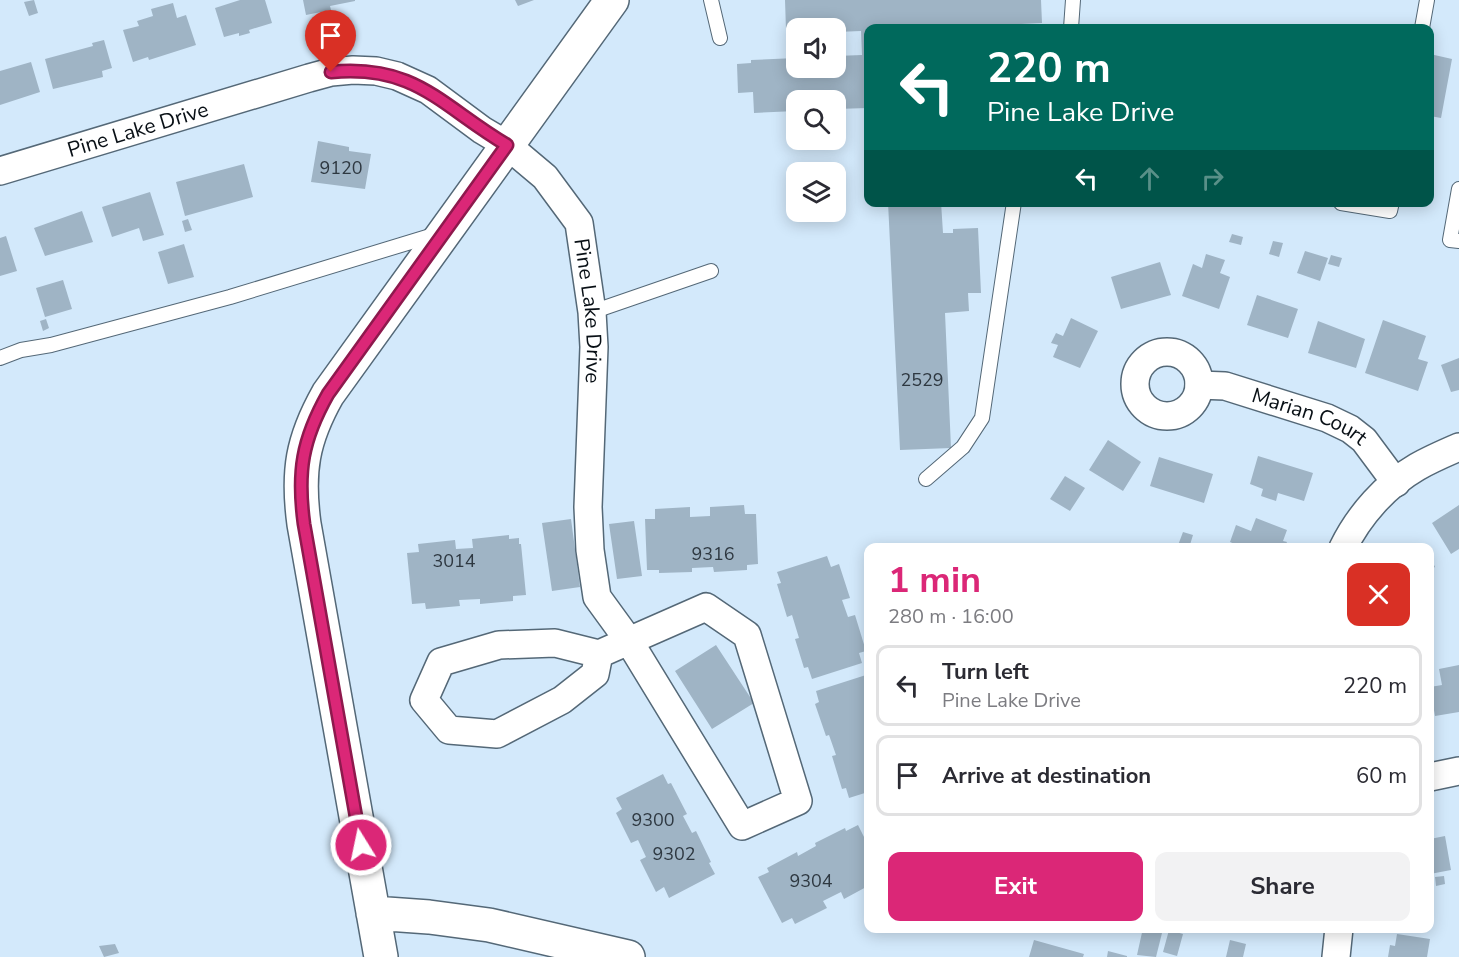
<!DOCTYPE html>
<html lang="en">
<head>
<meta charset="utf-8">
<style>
	body { margin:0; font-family:"Nunito Sans",sans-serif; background:#f2f2f3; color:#2b2b33; height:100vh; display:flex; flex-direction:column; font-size:22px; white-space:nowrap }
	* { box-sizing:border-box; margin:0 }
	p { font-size:20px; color:#7c7c81 }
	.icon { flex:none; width:33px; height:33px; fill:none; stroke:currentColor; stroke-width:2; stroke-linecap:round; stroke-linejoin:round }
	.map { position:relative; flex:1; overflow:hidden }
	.details { position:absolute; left:864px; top:543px; width:570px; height:390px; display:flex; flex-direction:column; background:#fff; border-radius:12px; box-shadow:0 3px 15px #0003 }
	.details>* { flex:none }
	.guide { position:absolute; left:864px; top:24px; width:570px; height:183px; border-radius:12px; box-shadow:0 3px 15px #0003; background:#00695c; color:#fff; overflow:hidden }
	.buttons { position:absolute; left:786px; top:18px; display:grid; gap:12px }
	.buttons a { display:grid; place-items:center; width:60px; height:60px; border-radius:12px; background:#fff; box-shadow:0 3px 15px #0003; font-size:30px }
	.pin { position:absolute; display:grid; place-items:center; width:51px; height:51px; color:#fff; margin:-62px -26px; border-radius:50% 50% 50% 0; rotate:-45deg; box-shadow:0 0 6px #0007 }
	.pin .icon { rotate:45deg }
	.me { position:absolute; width:66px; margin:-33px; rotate:350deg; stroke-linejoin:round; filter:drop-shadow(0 0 4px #0008) }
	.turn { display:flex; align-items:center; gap:21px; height:126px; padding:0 24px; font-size:27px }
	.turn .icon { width:78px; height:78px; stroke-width:2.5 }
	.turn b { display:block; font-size:42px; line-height:51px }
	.lanes { display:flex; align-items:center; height:57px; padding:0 24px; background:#0003; justify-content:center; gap:30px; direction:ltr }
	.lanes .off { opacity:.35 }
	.round { display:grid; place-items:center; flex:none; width:63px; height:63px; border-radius:12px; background:#f2f2f3 }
	.headline { display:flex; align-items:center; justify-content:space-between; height:102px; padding:0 24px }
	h1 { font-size:36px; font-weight:700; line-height:45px; color:#db2777 }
	.action { display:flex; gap:12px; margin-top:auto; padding:12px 24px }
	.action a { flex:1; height:69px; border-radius:12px; background:#db2777; color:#fff; font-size:24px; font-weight:700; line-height:69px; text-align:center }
	.action a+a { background:#f2f2f3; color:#2b2b33 }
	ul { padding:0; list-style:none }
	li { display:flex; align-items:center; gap:18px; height:81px; margin:0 12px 9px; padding:0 12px; border:3px solid #e1e1e2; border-radius:12px }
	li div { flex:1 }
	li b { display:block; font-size:22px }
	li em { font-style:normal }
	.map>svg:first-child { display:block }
	.building { fill:#9fb4c5 }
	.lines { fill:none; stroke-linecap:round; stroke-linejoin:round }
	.lane-casing { stroke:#546877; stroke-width:16 }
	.street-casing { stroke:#546877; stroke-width:30 }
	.secondary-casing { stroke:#546877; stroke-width:36 }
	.lane { stroke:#fff; stroke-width:14 }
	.street { stroke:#fff; stroke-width:27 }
	.secondary { stroke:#fff; stroke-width:33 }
	.route-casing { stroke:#8e194d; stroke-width:15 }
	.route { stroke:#db2777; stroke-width:10 }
	.labels { text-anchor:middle; stroke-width:4.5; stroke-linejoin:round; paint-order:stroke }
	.number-label { font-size:18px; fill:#2e3841 }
	.street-label { font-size:21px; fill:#080f15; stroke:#d3e9fb }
</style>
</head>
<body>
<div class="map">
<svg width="1459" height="957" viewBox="0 0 1459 957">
	<rect width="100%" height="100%" fill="#d3e9fb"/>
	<!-- building -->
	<path class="building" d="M34 0 38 13 29 16 24 2Z
		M240 0H265L272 23 249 30 250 33 239 36V33L224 37 215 8Z
		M303 0H355V1L330 6 331 10 306 15Z
		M515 0H534L518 6Z
		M785 0H1041L1042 23 944 28H868V108L836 109V100H796V111L754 113 753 92 738 93 737 64 751 63V60L796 58V68H836V56L862 55 861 31 836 32V28L786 30Z
		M173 3 177 18 186 15 196 45 149 60 148 57 133 62 123 30 139 26 137 21 153 16 151 9Z
		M104 40 112 68 102 71 103 77 53 89 45 59 93 46 92 43Z
		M1430 54 1452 59 1441 118 1430 116Z
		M31 62 40 92 0 105V71Z
		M318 141 349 147V151L371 154 365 189 311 182Z
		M244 164 253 197 185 216 176 182Z
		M150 192 164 235 143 241 139 228 112 237 102 207Z
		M888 202H941L943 233H953V229L978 228 981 293H968L969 311 945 313 951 448 900 450Z
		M82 211 93 242 45 256 34 228Z
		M188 219 192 230 185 232 182 221Z
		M1232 234 1243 237 1241 245 1229 242Z
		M6 236 17 271 0 276V238Z
		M1273 241 1283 243 1279 257 1269 254Z
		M184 244 194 277 168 284 158 252Z
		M1305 251 1328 258 1320 281 1297 273Z
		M1206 254 1225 260 1220 273 1230 277 1219 309 1182 296 1193 264 1202 268Z
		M1331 255 1342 258 1339 267 1328 264Z
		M1160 262 1171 295 1121 309 1111 277Z
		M63 280 72 309 45 317 36 288Z
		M1257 295 1298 309 1288 338 1247 325Z
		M1071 318 1098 331 1080 368 1053 357 1058 345 1051 343 1056 333 1063 336Z
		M46 319 49 328 43 331 40 321Z
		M1383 320 1426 336 1418 359 1428 362 1418 391 1365 373Z
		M1318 321 1365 339 1356 368 1308 353Z
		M1459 358V390L1451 392 1441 365Z
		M1108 440 1141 462 1123 491 1089 470Z
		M1258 456 1313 473 1304 501 1278 493 1276 501 1261 496 1263 489 1250 484Z
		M1159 457 1213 474 1204 503 1150 486Z
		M1065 476 1085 488 1070 511 1050 499Z
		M744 505 745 514H756L758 564 747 565V570L714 572 713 567 692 568V572L659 573V570H647L645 519H655V509L690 507V517L710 516V507Z
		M1459 505V549L1451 554 1432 523Z
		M1256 518 1287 530 1283 541 1287 542 1284 548H1244L1230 542 1236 525 1251 531Z
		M571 519 580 587 552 591 542 523Z
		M634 521 642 576 617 579 609 524Z
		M1183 532 1193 535 1189 548H1177Z
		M509 535V539L519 538V544H521L526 595 513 596V601L480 604V599L459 600 460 606 426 609 425 603 412 604 407 553 419 552 418 544 455 540 456 549 473 548 472 539Z
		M827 556 831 567 839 564 850 598 842 600 848 617 855 615 866 651 859 653 862 663 812 679 808 667 804 668 795 639 799 638 792 615 787 617 777 584 781 583 777 572Z
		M1430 563 1435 566 1430 576Z
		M716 645 754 703 712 729 675 671Z
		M1459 665V712L1435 716 1430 687 1442 685 1439 669Z
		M866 675 868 685V792L849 798 846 788 842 789 832 756 836 755 829 735 826 736 815 704 819 702 816 691Z
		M663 774 668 784 671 783 687 814 683 816 692 833 696 831 711 862 709 863 715 874 669 898 664 887 656 892 640 860 646 857 638 840 631 843 616 813 622 809 616 798Z
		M858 825 868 845V886L844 899 841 892 823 901 827 908 795 924 792 918 782 923 758 877 769 872 767 868 797 852 798 856 816 846 815 843 845 828 846 831Z
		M1445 836 1451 870 1430 874V839Z
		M1444 876 1445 884 1436 886 1435 877Z
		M1143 928 1162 933 1156 957 1137 955Z
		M1169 930 1183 934 1177 956 1163 952Z
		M1397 934 1430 939 1427 957H1388L1390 945 1395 946Z
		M1034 940 1084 954 1083 957H1029Z
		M1230 940 1246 944 1243 957H1226Z
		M115 944 119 953 104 957 99 946Z
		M1108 951 1127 956V957H1107Z"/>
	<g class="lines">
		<defs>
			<path id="lane" d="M711 0 720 38
				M1071 28 1073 0
				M1422 28 1427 0
				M1459 189 1450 240 1459 241
				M1341 203 1390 211 1392 202
				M592 312 711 271
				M0 358 21 350 51 345 230 297 437 234
				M926 479 963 447 982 418 1014 202"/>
			<g id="street">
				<path id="s1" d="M0 171 309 78 331 72 353 70 376 71 397 76 428 90 482 130 507 145 545 177 579 223 592 312 594 347 588 507 590 550 597 597 629 641 742 826 798 801 747 635 706 607 599 654 555 643 499 645 441 662 424 700 449 730 497 734 562 700 595 674 599 654"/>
				<circle cx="1167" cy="384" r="32"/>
				<path id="s2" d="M1199 385 1225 386 1327 418 1350 429 1364 440 1396 483"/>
				<path d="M1343 548C1359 515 1386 485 1417 467 1431 459 1445 453 1459 447"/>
				<path d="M1430 777 1459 771"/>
				<path d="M1336 957 1339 928"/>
			</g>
			<path id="secondary" d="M373 913 429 917 489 925 628 957
				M381 957 304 524C297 472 302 440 328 394L612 0"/>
		</defs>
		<!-- lane casing -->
		<use href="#lane" class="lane-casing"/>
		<!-- street casing -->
		<use href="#street" class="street-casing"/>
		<!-- secondary casing -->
		<use href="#secondary" class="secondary-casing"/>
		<!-- lane -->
		<use href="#lane" class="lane"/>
		<!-- street -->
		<use href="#street" class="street"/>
		<!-- secondary -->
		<use href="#secondary" class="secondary"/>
	</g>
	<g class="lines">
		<defs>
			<path id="route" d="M331 72C416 64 441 106 507 145L328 394C302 440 297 472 304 524L361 845"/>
		</defs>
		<!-- route casing -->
		<use href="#route" class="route-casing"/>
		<!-- route -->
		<use href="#route" class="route"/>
	</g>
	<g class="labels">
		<!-- number labels -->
		<g class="number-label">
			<text x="341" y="174">9120</text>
			<text x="922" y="386">2529</text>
			<text x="713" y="560">9316</text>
			<text x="454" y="567">3014</text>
			<text x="653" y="826">9300</text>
			<text x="674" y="860">9302</text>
			<text x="811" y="887">9304</text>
		</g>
		<!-- street labels -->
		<g class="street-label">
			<text dy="7" stroke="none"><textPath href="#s1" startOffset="144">Pine Lake Drive</textPath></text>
			<text dy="7" stroke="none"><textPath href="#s1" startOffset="738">Pine Lake Drive</textPath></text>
			<text dy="7" stroke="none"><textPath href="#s2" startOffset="116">Marian Court</textPath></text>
		</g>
	</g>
</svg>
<div class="buttons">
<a><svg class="icon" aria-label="sound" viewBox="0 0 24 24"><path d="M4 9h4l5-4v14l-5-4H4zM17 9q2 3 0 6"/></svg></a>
<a><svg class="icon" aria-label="search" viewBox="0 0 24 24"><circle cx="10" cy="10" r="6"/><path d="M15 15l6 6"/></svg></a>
<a><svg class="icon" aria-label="layers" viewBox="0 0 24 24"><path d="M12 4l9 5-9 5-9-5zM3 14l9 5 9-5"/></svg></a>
</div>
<div class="pin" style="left:331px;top:72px;background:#d93025"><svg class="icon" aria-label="arrive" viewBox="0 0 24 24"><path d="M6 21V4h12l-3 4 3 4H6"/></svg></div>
<svg class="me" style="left:361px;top:845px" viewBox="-20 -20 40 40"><circle r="17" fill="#db2777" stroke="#fff" stroke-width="3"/><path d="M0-11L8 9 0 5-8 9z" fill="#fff"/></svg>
<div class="guide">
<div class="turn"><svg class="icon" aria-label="left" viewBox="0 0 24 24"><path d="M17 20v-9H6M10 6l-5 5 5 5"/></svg><div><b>220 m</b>Pine Lake Drive</div></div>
<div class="lanes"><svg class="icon" aria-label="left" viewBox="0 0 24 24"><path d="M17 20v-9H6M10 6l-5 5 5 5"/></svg><svg class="icon off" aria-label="ahead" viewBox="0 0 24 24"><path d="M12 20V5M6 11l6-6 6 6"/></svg><svg class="icon off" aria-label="right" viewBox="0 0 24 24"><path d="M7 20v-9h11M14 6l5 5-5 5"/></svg></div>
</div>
<section class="details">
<div class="headline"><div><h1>1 min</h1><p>280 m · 16:00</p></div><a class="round" style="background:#d93025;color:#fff"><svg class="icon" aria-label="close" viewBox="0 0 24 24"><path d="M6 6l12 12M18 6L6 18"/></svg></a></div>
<ul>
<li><svg class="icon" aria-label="left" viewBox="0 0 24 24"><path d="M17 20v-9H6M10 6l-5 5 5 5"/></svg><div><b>Turn left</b><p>Pine Lake Drive</p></div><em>220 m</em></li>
<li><svg class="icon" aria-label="arrive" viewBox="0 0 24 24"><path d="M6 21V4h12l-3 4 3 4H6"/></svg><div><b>Arrive at destination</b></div><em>60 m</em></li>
</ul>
<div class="action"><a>Exit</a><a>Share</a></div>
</section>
</div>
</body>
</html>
